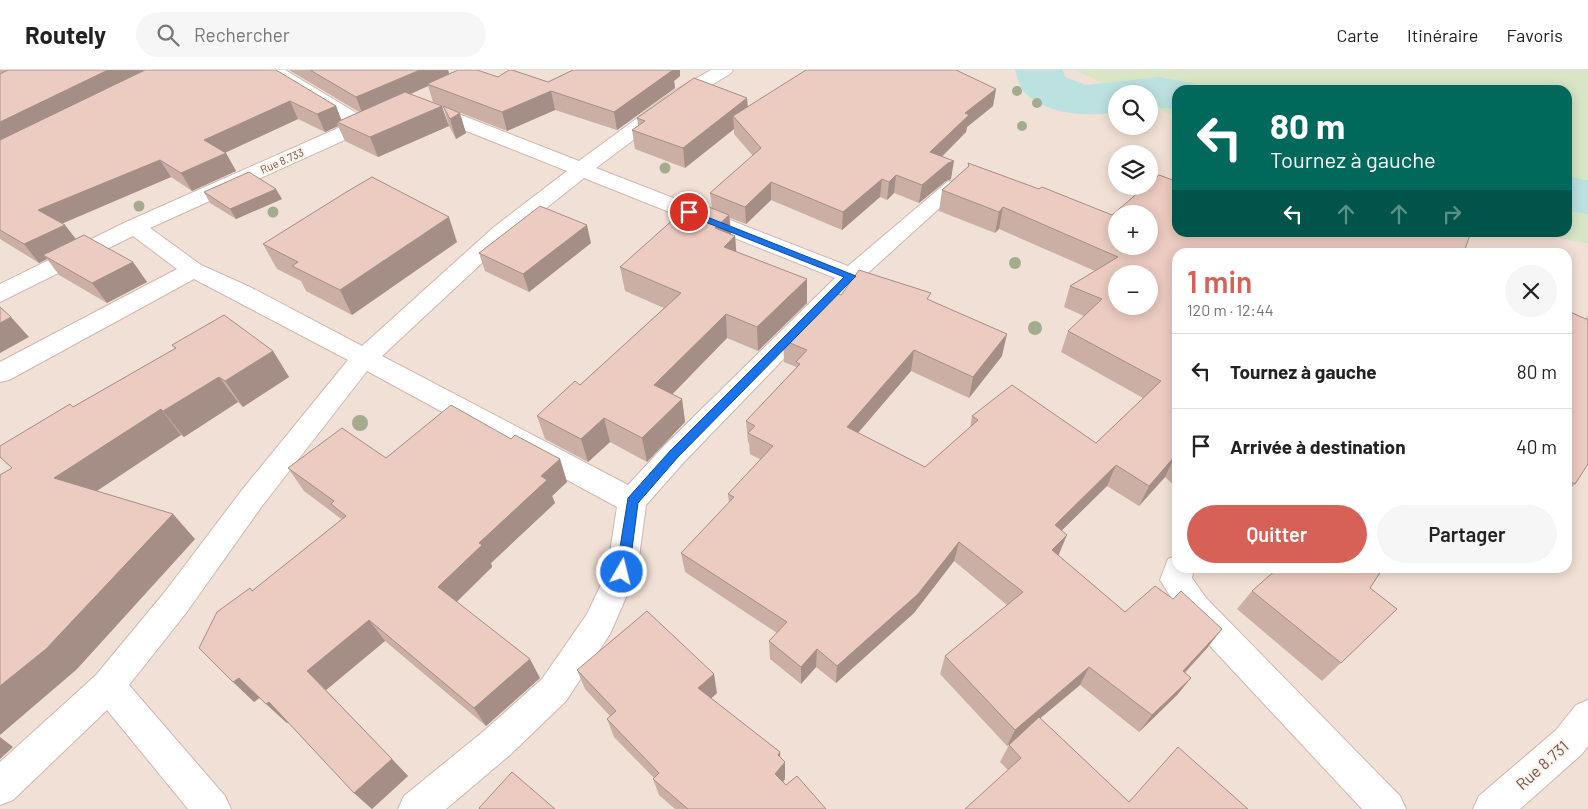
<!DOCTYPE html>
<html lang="fr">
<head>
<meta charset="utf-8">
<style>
	body { margin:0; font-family:Barlow,sans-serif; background:#f6f6f6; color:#222; height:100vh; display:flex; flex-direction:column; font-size:19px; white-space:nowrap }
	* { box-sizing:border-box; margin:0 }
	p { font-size:16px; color:#767676 }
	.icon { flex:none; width:28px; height:28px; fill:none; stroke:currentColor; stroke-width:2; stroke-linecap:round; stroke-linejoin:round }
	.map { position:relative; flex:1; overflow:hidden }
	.sheet { position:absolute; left:1172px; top:178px; width:400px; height:325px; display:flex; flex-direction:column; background:#fff; border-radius:15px; box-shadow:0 2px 12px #0003 }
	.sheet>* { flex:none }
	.guide { position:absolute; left:1172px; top:15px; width:400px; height:152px; border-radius:15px; box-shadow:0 2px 12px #0003; background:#00695c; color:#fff; overflow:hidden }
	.tools { position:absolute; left:1108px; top:15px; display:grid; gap:10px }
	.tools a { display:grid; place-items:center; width:50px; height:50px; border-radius:50%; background:#fff; box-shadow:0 2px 12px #0003; font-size:25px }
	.pin { position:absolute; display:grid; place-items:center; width:42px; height:42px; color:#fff; margin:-21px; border:2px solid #fff; border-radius:50%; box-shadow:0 1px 5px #0007 }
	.me { position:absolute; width:55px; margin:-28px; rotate:8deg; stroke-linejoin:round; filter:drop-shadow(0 0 4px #0008) }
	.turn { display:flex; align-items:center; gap:18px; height:105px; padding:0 15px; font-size:22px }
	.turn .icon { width:65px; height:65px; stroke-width:2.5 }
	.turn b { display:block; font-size:35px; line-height:42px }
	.lanes { display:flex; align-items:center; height:48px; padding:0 15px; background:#0003; justify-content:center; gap:25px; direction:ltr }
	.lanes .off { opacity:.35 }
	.round { display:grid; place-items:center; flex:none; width:52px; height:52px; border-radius:26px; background:#f6f6f6 }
	.head { display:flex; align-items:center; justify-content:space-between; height:85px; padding:0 15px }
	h1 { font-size:30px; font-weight:600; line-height:38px; color:#d76057 }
	.cta { display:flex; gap:10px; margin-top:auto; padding:10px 15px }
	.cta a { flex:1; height:58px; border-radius:30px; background:#d76057; color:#fff; font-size:20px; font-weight:600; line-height:58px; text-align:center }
	.cta a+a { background:#f6f6f6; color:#222 }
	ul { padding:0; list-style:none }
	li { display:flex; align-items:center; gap:15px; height:75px; padding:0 15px; border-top:1px solid #e0e0e0 }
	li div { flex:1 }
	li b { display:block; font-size:19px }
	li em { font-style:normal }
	header { display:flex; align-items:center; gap:30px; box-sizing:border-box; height:70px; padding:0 25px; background:#fff; border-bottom:1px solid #e0e0e0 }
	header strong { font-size:24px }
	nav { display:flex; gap:28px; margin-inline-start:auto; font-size:18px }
	.search { width:350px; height:45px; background:#f6f6f6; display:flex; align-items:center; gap:12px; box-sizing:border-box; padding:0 18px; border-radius:28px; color:#767676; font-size:19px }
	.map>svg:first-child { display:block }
	.residential { fill:#f1e0d5; fill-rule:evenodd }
	.green { fill:#d8e6c6 }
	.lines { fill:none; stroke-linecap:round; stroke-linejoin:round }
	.river { fill:#bce1e1; fill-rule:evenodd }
	.minor-casing { stroke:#ccb8b0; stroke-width:2 }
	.minor { fill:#fff; fill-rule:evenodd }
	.tree { fill:#a3ac8f }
	.wall { fill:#cbafa5 }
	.shaded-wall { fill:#a58e86 }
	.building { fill:#eccbc0; stroke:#a58e86; fill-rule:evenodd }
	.route { fill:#1a73e8; stroke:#114b97 }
	.labels { text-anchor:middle; stroke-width:4; stroke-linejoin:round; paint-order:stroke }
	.far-street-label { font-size:11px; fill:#70544d; stroke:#fdf3eb }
	.near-street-label { font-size:16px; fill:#70544d; stroke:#fdf3eb }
</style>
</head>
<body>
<header>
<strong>Routely</strong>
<div class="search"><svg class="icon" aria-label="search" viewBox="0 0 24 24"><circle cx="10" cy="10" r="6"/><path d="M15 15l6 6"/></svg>Rechercher</div>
<nav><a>Carte</a><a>Itinéraire</a><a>Favoris</a></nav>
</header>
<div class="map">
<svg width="1588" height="739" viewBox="0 0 1588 739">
	<rect width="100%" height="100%" fill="#faefe6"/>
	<!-- residential -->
	<path class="residential" d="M0 0H1074L1125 24H1116V56H1149V35L1177 48 1178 162H1538L1588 174V739H0ZM1116 84H1149V116H1116ZM1116 144H1149V176H1116ZM1178 182H1568V498H1178ZM1116 204H1149V236H1116Z"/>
	<!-- green -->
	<path class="green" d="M1074 0H1588V174L1538 163 1568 162V20H1178L1177 48 1149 35V24H1125Z"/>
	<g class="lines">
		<!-- river -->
		<path class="river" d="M1015 0H1063L1065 7 1086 15 1160 7 1195 14 1200 20H1178V39L1149 37V24H1116V42C1088 47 1050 45 1027 25 1019 18 1018 9 1015 0Z
			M1568 107 1588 110V144L1568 141Z"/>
		<defs>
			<path id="minor" d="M263 0H285L363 47 377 42 384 44 387 48 384 52 369 59 150 158 201 195 250 217 362 276 494 157 567 101 406 37 404 33 406 29H420L579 91 674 21 711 0H733L730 4 688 29 596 98 848 196 947 112 954 110 961 112 964 116 859 211 684 392 646 435 637 502 610 564 566 631 511 684 446 739H398L404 726 485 660 542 609 587 544 607 502 617 437 367 301 262 436 186 543 129 615 225 726 231 739H188L107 640 13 730 0 735V692L96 605 164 523 242 420 348 290 194 209 9 310 0 312V292L177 199 133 166 0 232V214L126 152 347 54 266 4ZM584 108 835 208 664 376 628 415 382 286 510 167Z
				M1178 485V498H1194L1192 508 1206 528 1400 726 1406 739H1362L1184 548 1160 510 1168 489Z
				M1588 630V676L1582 684 1520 739H1473L1479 726 1556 660 1576 635Z"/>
		</defs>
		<!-- minor casing -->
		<use href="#minor" class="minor-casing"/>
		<!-- minor -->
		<use href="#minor" class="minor"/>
	</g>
	<!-- trees -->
	<g class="tree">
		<circle cx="1017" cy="21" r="5"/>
		<circle cx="1037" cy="33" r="5"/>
		<circle cx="1022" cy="56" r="5"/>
		<circle cx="665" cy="98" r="5.5"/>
		<circle cx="139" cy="136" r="5.5"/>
		<circle cx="273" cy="142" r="5.5"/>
		<circle cx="1015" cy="193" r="6"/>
		<circle cx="1035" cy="258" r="7"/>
		<circle cx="360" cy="353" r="8"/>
	</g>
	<!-- wall -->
	<path class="wall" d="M0 0H276L336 36 341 50 359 42 289 0H448L449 4 498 7 548 12 573 0H680V6L674 11 675 18 617 60 555 40 507 61 433 32 428 16 411 24 449 56 378 87 345 71 338 56 325 62 298 49 225 82 236 101 192 121 171 107 62 153 75 169 133 192 147 212 107 233 59 205 47 189 39 193 0 169Z
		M996 19 993 36 967 57 966 62 942 87 951 109 946 111 919 133 894 123 887 130 880 127 842 160 771 130 746 154 730 148 731 164 735 166 736 182 807 233 758 281 727 268 672 324 682 329 685 352 647 392 610 372 588 392 545 369 537 346 580 315 664 238 625 221 620 197 712 138 710 123 753 86 734 64V59L685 98 635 79 632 60 638 56 637 48 747 28 748 37Z
		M443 36 466 63 456 69 449 56Z
		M968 93 1178 182V419L1165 407 1139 436 1107 416 1062 460 1059 484 1058 485 1125 542 1208 577 1185 603 1191 608 1177 625 1139 662 1080 615 1040 648 1129 732 1248 739H965L1008 700 1000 692 1009 675 1015 669 1007 676 940 604 945 586 1007 535 954 491 914 543 836 613 816 597 801 614 770 589 769 571 777 563 685 502 681 483 729 433 728 424 761 390 750 384 749 373 748 372 746 351 796 298V297L784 292 783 270 841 225 929 231 1002 286 969 328 911 301 858 363 925 397 970 358 972 346 1096 373 1143 328 1061 282 1068 261 1084 246 1064 237 1070 216 1095 201 999 159 995 163 939 141 942 120 968 97Z
		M204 122 282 129 236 149 210 133Z
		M457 172 352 245 306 221 301 211 277 199 263 174Z
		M591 173 529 222 485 201 479 183Z
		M1568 241 1586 249 1588 245V394L1575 414 1568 421Z
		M172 275 273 281 289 307 243 337 238 332 184 367 181 365 97 421 195 469 76 600 12 398 73 337 175 279Z
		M511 369 560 389 567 412 552 426 555 433 491 493 492 497 457 532 540 608 486 656 385 571 326 620 408 706 372 739 354 723 288 652 287 653 260 628 254 632 252 521 342 449 340 448 304 421 288 398 386 388Z
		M1275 498H1383L1370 518 1397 539 1322 611 1237 539 1252 521 1277 499Z
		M577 600 717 623 711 628 780 682V688L785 709 783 712 786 715 826 739H675L659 725 653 709 654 708 614 667 607 649 610 646 585 619Z"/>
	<!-- shaded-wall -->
	<path class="shaded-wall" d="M108 0H154L0 76V52Z
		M420 0H448L450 7 427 14 428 16 363 45 356 27Z
		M666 0H680V6L674 11 675 18 617 60 614 42Z
		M996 19 993 36 967 57 966 62 928 100 930 82 965 43Z
		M551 21 555 40 507 61 502 42Z
		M747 28 748 48 733 46 734 59 685 98 683 78Z
		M290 31 298 49 214 88 204 70Z
		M336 36 343 54 337 52 338 56 325 62 317 44Z
		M442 36 449 56 378 87 370 67Z
		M460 43 466 63 456 69 450 49Z
		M226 83 236 101 192 121 181 103Z
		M160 90 171 107 52 158 38 140Z
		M954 91 951 109 946 111 919 133 922 115 948 93Z
		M896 105 894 123 887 130 889 112Z
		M882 109 880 127 842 160 843 142Z
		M771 112V130L746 154 745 137Z
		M276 119 282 129 236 149 230 139Z
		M1003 137 999 159 995 163 999 142Z
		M729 145 731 169 715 158Z
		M449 147 457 172 352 245 340 220Z
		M65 155 79 173 43 185 47 189 39 193 24 174Z
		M587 155 591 173 529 222 523 204Z
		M735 166 737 190 724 177Z
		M133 192 147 212 107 233 92 213Z
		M807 209V233L758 281 757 257Z
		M726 244 727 268 658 339 654 315Z
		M11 247 29 267 0 283V253Z
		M1007 264 1002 286 969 328 973 307Z
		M914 280 911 301 845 378 847 357Z
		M273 281 289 307 243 337 225 311Z
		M219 307 238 332 184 367 163 341Z
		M682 329 685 352 647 392 642 368Z
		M161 339 181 365 80 432 54 408Z
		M604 348 610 372 588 392 581 369Z
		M1175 386 1165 407 1139 436 1149 416Z
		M560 389 567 412 552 426 555 433 491 493 492 497 450 538 438 517 541 406Z
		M1116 395 1107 416 1047 475 1055 455Z
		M173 444 195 469 76 600 0 665V616Z
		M1067 465 1059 484 1044 500 1052 480Z
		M959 472 954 491 914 543 836 613 837 596Z
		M369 550 385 571 326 620 307 601Z
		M1222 559 1208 577 1170 618 1183 601Z
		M817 579 816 597 801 614V597Z
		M530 589 540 608 486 656 474 638Z
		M1089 597 1080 615 1007 676 1015 660Z
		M714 604 717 623 702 637 698 618Z
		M239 608 260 627 254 632 233 612Z
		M1191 608 1177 625 1139 662 1152 645Z
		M269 632 289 651 287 653 266 634Z
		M0 667 13 677 0 689Z
		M780 682 781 697 785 692V709L776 721 775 704 778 685Z
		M392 689 408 706 372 739 354 723Z"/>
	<!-- building -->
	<path class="building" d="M8 0H108L0 52V4Z
		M145 0H276L336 36 317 44 290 31 204 70 226 83 181 103 160 90 38 140 65 155 24 174 0 160V70Z
		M310 0H420L356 27Z
		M458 0H477L498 7 509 0H512L548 12 573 0H673L614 42 551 21 502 42 427 14Z
		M806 0H956L996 19 965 43 969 45 930 82 954 91 948 93 922 115 896 105 889 112 882 109 843 142 771 112 745 137 710 123 761 78 733 46Z
		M694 8 747 28 683 78 632 60 645 51 637 48Z
		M405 22 442 36 370 67 337 52Z
		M443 36 460 43 450 49Z
		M968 93 1039 119 1042 117 1112 145 1146 116H1149V113L1159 105 1178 112V162H1471L1464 182H1178V388L1175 386 1149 416 1116 395 1055 455 1067 465 1052 480 1125 542 1155 516 1173 529 1181 521 1222 559 1183 601 1191 608 1152 645 1089 597 1015 660 945 586 1023 522 959 472 918 524 837 596 817 579 801 597 769 571 787 552 681 483 734 427 728 424 773 376 748 363 755 356 746 351 800 294 796 292 807 280 783 270 832 221 841 225 859 200 931 223 927 229 1007 264 973 307 914 280 847 357 925 397 978 350 972 346 1012 315 1096 373 1161 311 1068 261 1102 229 1070 216 1118 187 1003 137 999 142 942 120 969 96ZM1116 144H1149V176H1116ZM1116 204H1149V236H1116Z
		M249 102 276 119 230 139 204 122Z
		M372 107 449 147 340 220 292 196 298 192 263 174 348 121Z
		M694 131 729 145 715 158 735 166 724 177 807 209 757 257 726 244 654 315 682 329 642 368 604 348 581 369 537 346 575 311 580 315 681 223 620 197Z
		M540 136 587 155 523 204 479 183Z
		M84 165 133 192 92 213 43 185Z
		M0 237 11 247 0 253Z
		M1568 241 1588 250V394L1575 414 1568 410Z
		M224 245 273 281 225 311 219 307 163 341 161 339 54 408 173 444 46 579 0 616V405L12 398 0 387V376L70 334 73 337 176 278 172 275Z
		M451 335 511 369 515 365 560 389 541 406 547 410 479 473 482 475 438 517 530 589 474 638 369 550 307 601 392 689 354 723 269 632 266 634 239 608 233 612 199 578 217 542 250 518 252 521 346 446 331 434 334 431 288 398 342 358 386 388Z
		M1278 498H1383L1370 518 1397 539 1341 593 1252 521Z
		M647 541 714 604 698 618 780 682 778 685 785 692 775 704 786 715 797 706 826 739H688L653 709 659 703 607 649 616 641 577 600Z
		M1039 647 1129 732 1178 677 1248 739H965L1021 688 1009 675Z
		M512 702 555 739H480L479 738Z"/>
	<!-- route -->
	<path class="route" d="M685 141H692L856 206 678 387 638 433 629 502 622 507 616 502 628 428 670 381 844 207 685 144Z"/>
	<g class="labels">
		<!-- far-street labels -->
		<g class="far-street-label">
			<text transform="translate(282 91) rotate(-24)" y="4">Rue 8.733</text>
		</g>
		<!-- near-street labels -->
		<g class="near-street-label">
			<text transform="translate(1542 695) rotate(-42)" y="6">Rue 8.731</text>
		</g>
	</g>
</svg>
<div class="tools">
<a><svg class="icon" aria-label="search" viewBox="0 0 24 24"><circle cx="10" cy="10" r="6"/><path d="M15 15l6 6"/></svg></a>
<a><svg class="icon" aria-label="layers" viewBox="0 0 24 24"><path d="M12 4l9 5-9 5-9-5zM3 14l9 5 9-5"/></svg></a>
<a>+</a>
<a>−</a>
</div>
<div class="pin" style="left:689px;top:142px;background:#d93025"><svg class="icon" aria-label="arrive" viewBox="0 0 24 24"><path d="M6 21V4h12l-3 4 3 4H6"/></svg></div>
<svg class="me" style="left:622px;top:502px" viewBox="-20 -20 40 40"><circle r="17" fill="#1a73e8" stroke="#fff" stroke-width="3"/><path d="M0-11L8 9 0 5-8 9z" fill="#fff"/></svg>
<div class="guide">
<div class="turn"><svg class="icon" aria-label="left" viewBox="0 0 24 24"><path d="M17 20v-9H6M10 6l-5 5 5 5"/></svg><div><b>80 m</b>Tournez à gauche</div></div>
<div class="lanes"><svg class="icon" aria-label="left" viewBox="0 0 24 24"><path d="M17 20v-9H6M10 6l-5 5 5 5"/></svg><svg class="icon off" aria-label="ahead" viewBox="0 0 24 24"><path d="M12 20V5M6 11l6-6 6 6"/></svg><svg class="icon off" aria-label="ahead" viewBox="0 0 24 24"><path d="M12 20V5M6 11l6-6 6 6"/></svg><svg class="icon off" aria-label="right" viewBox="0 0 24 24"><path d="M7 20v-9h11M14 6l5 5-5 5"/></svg></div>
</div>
<section class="sheet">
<div class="head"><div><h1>1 min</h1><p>120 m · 12:44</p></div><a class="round"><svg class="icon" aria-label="close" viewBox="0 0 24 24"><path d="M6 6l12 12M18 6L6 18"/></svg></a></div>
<ul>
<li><svg class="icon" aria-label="left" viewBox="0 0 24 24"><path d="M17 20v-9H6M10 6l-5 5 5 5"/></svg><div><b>Tournez à gauche</b></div><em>80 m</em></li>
<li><svg class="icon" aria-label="arrive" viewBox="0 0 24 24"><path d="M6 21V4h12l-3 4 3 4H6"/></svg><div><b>Arrivée à destination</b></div><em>40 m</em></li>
</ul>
<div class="cta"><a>Quitter</a><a>Partager</a></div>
</section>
</div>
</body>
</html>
